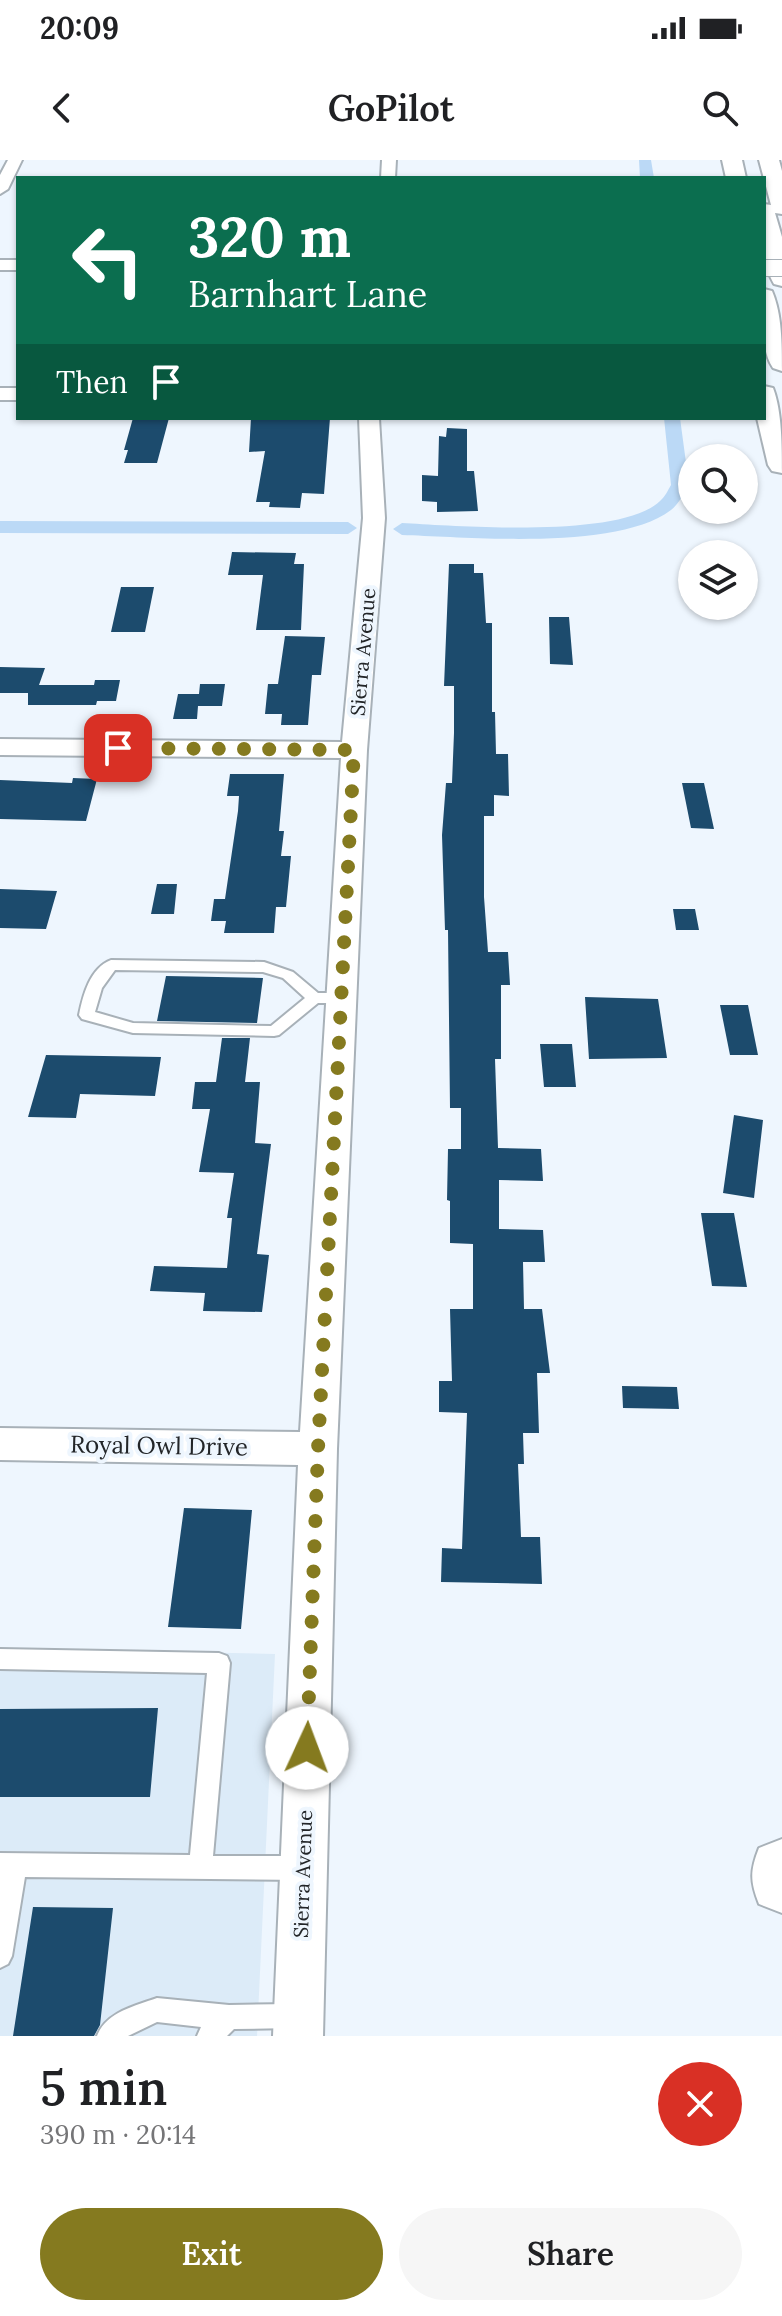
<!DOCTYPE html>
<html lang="en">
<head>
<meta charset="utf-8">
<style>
	body { margin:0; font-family:Lora,serif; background:#f6f6f6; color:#202124; height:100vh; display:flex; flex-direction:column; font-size:30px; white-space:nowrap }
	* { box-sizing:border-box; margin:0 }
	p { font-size:26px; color:#757577 }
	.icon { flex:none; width:44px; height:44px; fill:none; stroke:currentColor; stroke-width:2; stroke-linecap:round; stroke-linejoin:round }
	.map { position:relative; height:1876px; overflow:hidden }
	.details { display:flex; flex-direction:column; background:#fff; flex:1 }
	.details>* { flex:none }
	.top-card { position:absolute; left:16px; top:16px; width:750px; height:244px; border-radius:0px; box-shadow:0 2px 6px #0004; background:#0b6e4f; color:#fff; overflow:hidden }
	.tools { position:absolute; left:678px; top:284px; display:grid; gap:16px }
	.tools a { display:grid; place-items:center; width:80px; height:80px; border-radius:50%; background:#fff; box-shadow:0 2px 6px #0004; font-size:40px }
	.pin { position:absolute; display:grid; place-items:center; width:68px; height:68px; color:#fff; margin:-34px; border-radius:16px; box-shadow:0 4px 12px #0006 }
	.me { position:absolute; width:88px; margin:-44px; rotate:2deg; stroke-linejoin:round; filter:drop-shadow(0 0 6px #0008) }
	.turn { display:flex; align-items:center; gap:28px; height:168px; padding:0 40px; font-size:36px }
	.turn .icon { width:104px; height:104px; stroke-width:2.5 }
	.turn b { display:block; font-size:56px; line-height:68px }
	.then { display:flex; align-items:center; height:76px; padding:0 40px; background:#0003; gap:16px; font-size:30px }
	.round { display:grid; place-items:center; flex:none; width:84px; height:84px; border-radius:42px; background:#f6f6f6 }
	.head { display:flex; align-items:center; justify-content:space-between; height:136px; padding:0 40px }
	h1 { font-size:48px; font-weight:600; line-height:60px }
	.cta { display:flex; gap:16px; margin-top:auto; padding:16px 40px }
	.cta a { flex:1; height:92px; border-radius:48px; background:#857a1f; color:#fff; font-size:32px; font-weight:600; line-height:92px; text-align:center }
	.cta a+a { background:#f6f6f6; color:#202124 }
	.status { display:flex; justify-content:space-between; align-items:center; height:56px; padding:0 40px; background:#fff; direction:ltr }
	.status svg { height:22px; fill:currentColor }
	header { display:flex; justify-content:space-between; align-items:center; height:104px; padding:0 40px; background:#fff; font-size:36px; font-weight:600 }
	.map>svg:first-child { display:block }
	.built { fill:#dcebf8 }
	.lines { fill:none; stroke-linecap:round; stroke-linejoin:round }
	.canal { fill:#bbd9f6; fill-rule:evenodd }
	.building { fill:#1c4b6d }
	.lane-casing { stroke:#a8b1b8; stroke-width:4 }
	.street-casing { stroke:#a8b1b8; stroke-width:4 }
	.highway-casing { stroke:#a8b1b8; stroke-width:4 }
	.lane { fill:#fff; fill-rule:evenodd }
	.street { fill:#fff; fill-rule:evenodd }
	.highway { fill:#fff; fill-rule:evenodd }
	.street-bridge-casing { stroke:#a8b1b8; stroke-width:18; stroke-linecap:butt }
	.street-bridge { stroke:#fff; stroke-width:16 }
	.route { stroke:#857a1f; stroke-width:14; stroke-dasharray:0 25.2 }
	.labels { text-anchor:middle; stroke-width:8; stroke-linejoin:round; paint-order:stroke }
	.street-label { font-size:20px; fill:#222528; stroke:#eef6fe }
	.near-street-label { font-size:24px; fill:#222528; stroke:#eef6fe }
</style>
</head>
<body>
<div class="status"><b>20:09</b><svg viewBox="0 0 49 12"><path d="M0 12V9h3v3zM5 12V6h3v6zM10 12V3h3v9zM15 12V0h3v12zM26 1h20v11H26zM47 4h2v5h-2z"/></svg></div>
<header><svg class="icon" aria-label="back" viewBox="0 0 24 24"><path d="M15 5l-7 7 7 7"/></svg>GoPilot<svg class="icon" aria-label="search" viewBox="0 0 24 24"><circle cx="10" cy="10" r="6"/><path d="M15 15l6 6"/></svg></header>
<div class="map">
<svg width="782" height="1876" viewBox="0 0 782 1876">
	<rect width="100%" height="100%" fill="#eef6fe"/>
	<!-- built -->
	<path class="built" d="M0 1488 275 1494 257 1876H0Z"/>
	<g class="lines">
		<!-- canal -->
		<path class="canal" d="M639 0H651L654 18H640Z
			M664 258H680L689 325C684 333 678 345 671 350 617 391 469 377 402 375L393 369 402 363C457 366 621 379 660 341 665 337 668 330 671 325Z
			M0 361 348 362 357 368 348 374 0 373Z"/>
	</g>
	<!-- building -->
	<path class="building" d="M133 258H169L157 303H124L128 290H124Z
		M251 258H330L324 334 302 333 300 348 269 347 270 342H256L265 291 249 292Z
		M447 268 467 269V311H474L478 351 437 352V342L422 341V315L438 316 439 276 446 277Z
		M232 392 296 393 294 404H304L301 470H256L263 415H228Z
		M449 404H474V413H483L486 463H492V552H495L496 594H508L509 636 494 635V656H484V737L488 792H508L510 825H501V899H495L498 988 541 989 543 1021 499 1020V1069L543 1070 545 1102H523L524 1149H542L550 1213H537L539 1273H523L524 1304H518L521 1377H540L542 1424 441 1422 442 1388 462 1389 467 1253 439 1252V1221H452L450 1149H473V1084L450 1083V1041L447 1040 448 989H461V948H450L448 770H445L442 675 446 623H452L454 573V526H444Z
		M121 427H154L145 472H111Z
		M549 457H569L573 505 550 504Z
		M285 476 325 477 321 515H312L308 565H281L282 554H265L268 524H278Z
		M0 507 45 508 39 525H94L95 520H120L116 541H97L96 545H28V533H0Z
		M200 524H225L222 546H198L197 559H173L178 534H199Z
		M230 614H284L279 671H284L281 696H291L286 747H276L274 773H224L226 761H211L214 739H225L238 651 239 636H227Z
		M73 618 97 619 86 661 0 659V620L72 623Z
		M682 623H704L714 669 691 668Z
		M157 724H177L174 754H151Z
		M0 729 57 731 46 769 0 768Z
		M673 749H695L699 770H676Z
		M166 816 263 818 257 863 157 861Z
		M585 837 658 839 667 898 589 899Z
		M720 845H748L758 895H730Z
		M222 878H250L245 922H260L255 983 271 984 257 1094 269 1095 262 1152 203 1151 205 1133 150 1131 154 1106 227 1108 232 1058H227L234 1013 199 1012 210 949H192L195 922H216Z
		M540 884H572L576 927H544Z
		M46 895 161 897 155 936 80 934 76 958 28 957Z
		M734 955 763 960 754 1038 723 1033Z
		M701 1053H734L747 1127 712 1126Z
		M622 1226 677 1227 679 1249 623 1248Z
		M184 1348 252 1350 241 1469 168 1467Z
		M158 1548 150 1637H0V1549Z
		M33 1747 113 1748 100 1865 94 1876H13Z"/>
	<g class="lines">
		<defs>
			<path id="lane" d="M111 800 264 802 293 812 318 833H342L350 838 342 843H318L279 875 274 876 133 873 82 859 79 855C83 835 90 808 111 800ZM115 810 263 812 283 818 305 838 271 866 133 863 95 852 102 828Z
				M0 1489 219 1493 227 1496 230 1503 213 1696H302L310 1700 314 1708 310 1716 302 1720 25 1717 12 1796 8 1804 0 1808V1693L190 1695 207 1513 0 1509Z
				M157 1838 229 1845 293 1844 302 1847 305 1856 302 1865 293 1868 234 1869 227 1876H197L201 1867 157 1862 128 1876H97C106 1852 135 1846 157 1838Z"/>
			<path id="street" d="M8 0H22L8 29 0 34V15Z
				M382 0H396L395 18H381Z
				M0 100H18V110H0Z
				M0 228H18V240H0Z
				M359 258H379L385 358 367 590 337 1289 323 1876H273L298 1305 0 1300V1268L300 1272 341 598 0 595V579L342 582 363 358Z"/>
			<path id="highway" d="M722 0H742L746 18H726Z
				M759 0H779L782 11V54L775 53 782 77V126L774 124C760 101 764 69 764 44L771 45Z
				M764 129 772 131C782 154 782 185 782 211L773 208C759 187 764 154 764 129Z
				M764 226 773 228C782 251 782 287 782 313L772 311 768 305 757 258H764Z
				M782 1679V1753L759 1744C750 1721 750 1711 759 1688Z"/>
		</defs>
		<!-- lane casing -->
		<use href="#lane" class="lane-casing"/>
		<!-- street casing -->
		<use href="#street" class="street-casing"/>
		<!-- highway casing -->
		<use href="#highway" class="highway-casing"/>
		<!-- lane -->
		<use href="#lane" class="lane"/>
		<!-- street -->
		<use href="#street" class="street"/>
		<!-- highway -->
		<use href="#highway" class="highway"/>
		<defs>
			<path id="street-bridge" d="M764 108H782"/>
		</defs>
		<!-- street-bridge casing -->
		<use href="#street-bridge" class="street-bridge-casing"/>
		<!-- street-bridge -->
		<use href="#street-bridge" class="street-bridge"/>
	</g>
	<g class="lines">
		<!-- route -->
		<path class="route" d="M118 588 354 590 318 1289 307 1588"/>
	</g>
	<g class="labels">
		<!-- street labels -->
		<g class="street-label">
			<text transform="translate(363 492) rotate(-85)" y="7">Sierra Avenue</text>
			<text transform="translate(303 1714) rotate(-88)" y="7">Sierra Avenue</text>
		</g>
		<!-- near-street labels -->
		<g class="near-street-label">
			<text transform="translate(159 1286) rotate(1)" y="8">Royal Owl Drive</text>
		</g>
	</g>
</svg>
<div class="tools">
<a><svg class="icon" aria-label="search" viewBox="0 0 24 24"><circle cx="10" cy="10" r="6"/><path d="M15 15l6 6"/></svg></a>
<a><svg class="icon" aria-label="layers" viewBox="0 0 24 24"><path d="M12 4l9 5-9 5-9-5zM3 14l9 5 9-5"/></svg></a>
</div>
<div class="pin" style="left:118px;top:588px;background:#d93025"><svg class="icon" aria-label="arrive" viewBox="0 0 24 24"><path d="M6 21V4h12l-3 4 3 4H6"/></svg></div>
<svg class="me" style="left:307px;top:1588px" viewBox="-20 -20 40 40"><circle r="19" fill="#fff"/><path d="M0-13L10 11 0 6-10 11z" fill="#857a1f"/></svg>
<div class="top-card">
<div class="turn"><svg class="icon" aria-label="left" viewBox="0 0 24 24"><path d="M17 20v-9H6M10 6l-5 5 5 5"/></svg><div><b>320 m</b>Barnhart Lane</div></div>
<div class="then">Then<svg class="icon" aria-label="arrive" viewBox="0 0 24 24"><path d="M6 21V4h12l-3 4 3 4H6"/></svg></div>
</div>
</div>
<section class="details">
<div class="head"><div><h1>5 min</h1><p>390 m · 20:14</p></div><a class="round" style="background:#d93025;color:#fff"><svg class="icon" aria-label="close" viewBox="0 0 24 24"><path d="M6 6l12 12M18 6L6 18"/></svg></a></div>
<div class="cta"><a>Exit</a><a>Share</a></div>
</section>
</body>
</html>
